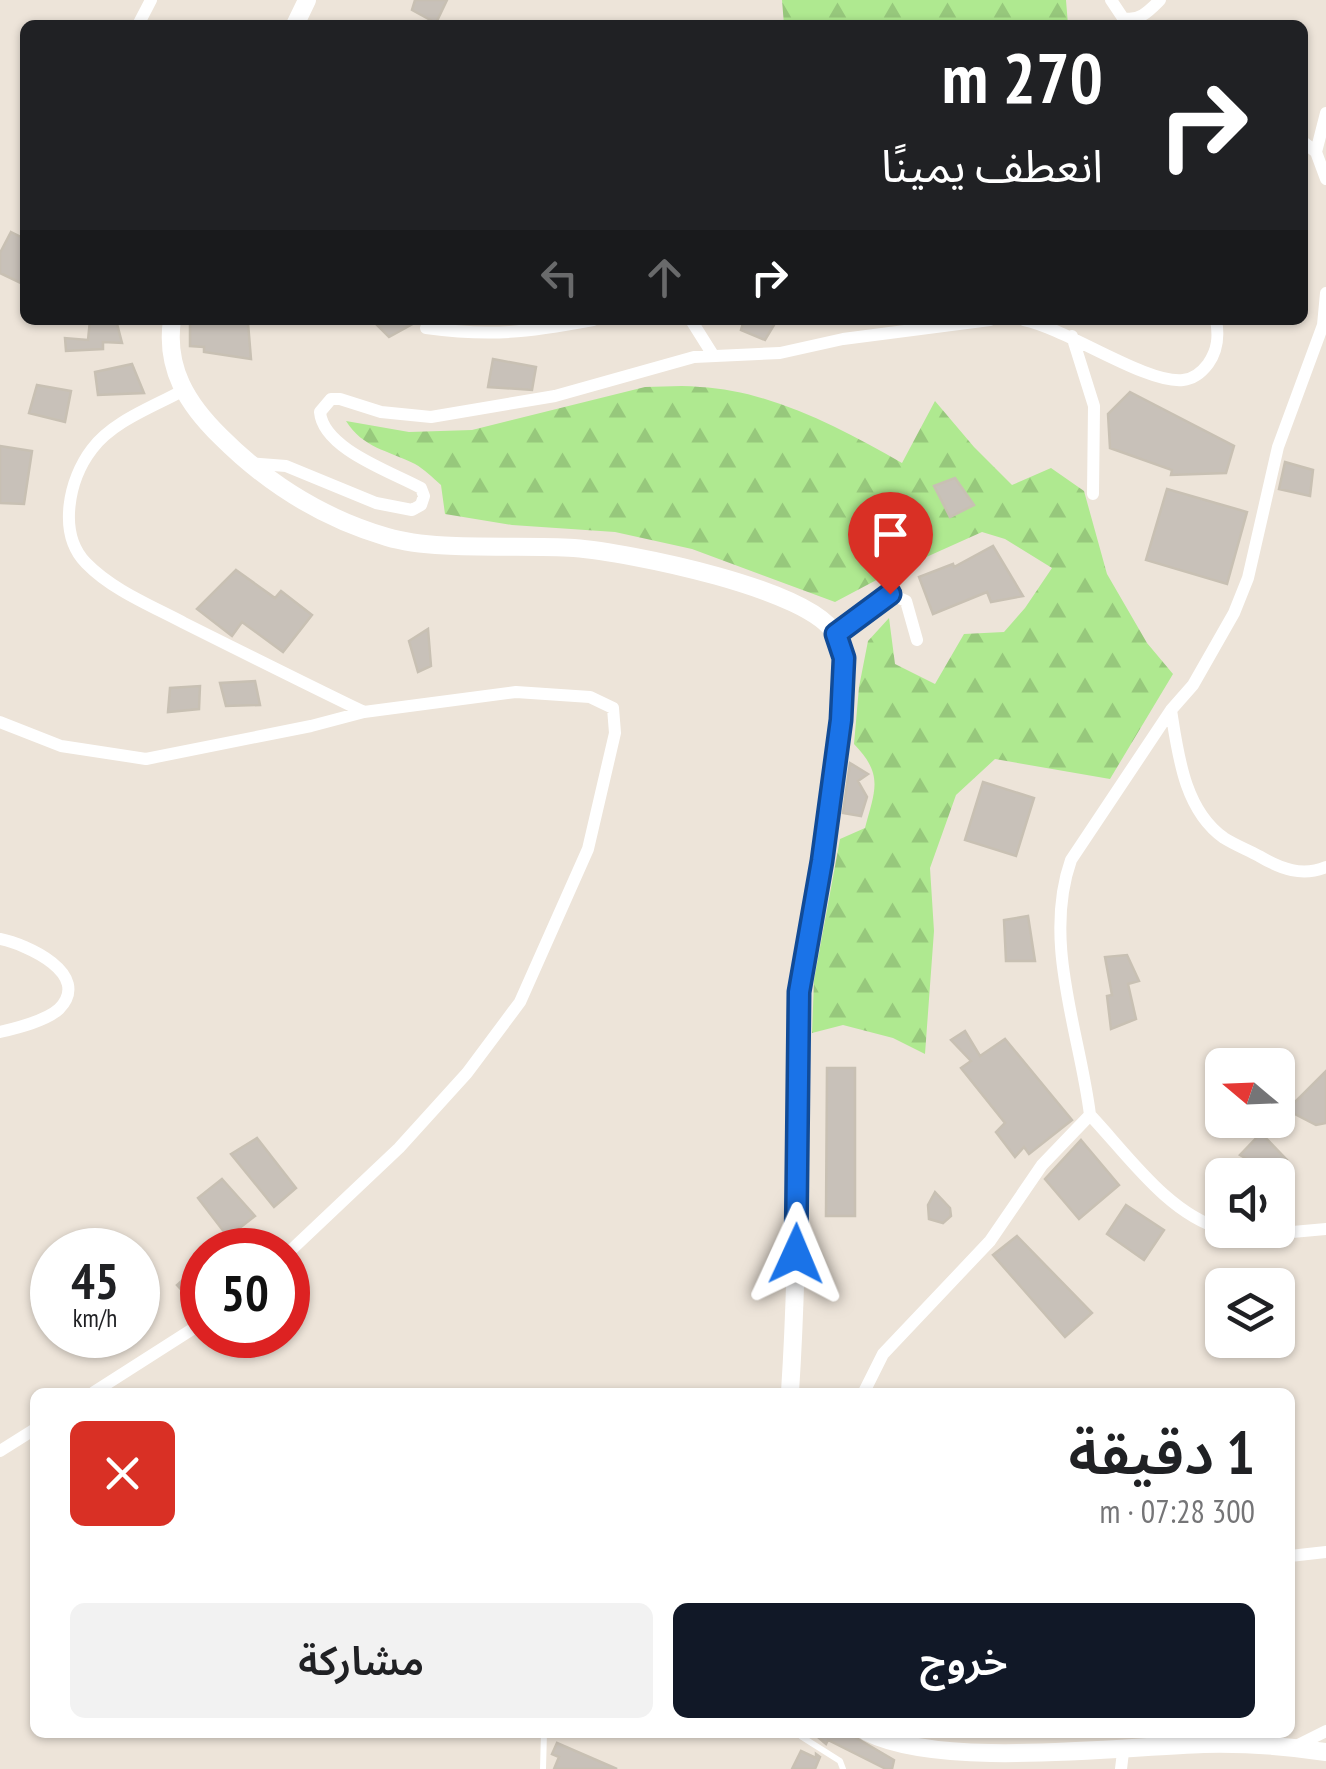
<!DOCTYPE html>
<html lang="ar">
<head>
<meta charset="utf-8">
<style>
	body { margin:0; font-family:"PT Sans Narrow","Noto Sans Arabic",sans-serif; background:#f2f2f2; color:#202124; direction:rtl; height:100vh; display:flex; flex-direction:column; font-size:38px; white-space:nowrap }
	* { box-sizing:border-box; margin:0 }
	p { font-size:32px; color:#757577 }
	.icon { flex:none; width:55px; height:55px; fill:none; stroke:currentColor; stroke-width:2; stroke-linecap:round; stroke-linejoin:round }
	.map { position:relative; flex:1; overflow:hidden; direction:ltr }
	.sheet { position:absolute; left:30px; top:1388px; width:1265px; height:350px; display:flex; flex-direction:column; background:#fff; border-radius:15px; box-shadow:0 2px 8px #0004; direction:rtl }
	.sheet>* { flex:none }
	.hud { position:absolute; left:20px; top:20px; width:1288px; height:305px; border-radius:15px; box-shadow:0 2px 8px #0004; direction:rtl; background:#202124; color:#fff; overflow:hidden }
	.needle { width:65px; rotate:289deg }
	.tools { position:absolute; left:1205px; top:1048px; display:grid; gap:20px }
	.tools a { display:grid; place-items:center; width:90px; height:90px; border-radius:15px; background:#fff; box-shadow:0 2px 8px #0004; font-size:50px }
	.speed { position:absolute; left:30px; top:1228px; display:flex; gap:20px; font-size:50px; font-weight:700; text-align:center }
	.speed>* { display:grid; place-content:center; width:130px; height:130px; border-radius:50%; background:#fff; box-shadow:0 2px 8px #0004; line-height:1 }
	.speed small { font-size:25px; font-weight:400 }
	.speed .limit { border:15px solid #d22; background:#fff; color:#111 }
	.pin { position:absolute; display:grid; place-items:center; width:85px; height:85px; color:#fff; margin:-102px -42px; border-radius:50% 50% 50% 0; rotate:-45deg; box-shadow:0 0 10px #0007 }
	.pin .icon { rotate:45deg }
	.me { position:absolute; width:110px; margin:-55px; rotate:1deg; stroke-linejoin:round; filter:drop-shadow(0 0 8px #0008) }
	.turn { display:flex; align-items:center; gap:35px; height:210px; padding:0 40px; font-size:45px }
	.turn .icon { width:130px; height:130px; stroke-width:2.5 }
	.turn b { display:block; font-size:70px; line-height:85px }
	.lanes { display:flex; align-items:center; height:95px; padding:0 40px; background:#0003; justify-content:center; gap:50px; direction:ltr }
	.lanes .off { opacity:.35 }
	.round { display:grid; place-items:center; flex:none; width:105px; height:105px; border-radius:15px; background:#f2f2f2 }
	.headline { display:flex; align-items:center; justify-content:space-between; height:170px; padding:0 40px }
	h1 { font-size:60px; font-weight:600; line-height:75px }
	.primary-button { display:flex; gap:20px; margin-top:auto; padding:20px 40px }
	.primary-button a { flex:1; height:115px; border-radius:15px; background:#111827; color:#fff; font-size:40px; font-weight:600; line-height:115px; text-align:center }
	.primary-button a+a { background:#f2f2f2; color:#202124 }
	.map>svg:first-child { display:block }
	.forest { fill:url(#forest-firs) }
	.building { fill:#c8c1b9; stroke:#c8c0b3; stroke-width:2.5 }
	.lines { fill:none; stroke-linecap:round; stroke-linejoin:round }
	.lane { stroke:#fff; stroke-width:6 }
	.street { stroke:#fff; stroke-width:12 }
	.secondary { stroke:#fff; stroke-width:18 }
	.route-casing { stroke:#114b97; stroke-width:25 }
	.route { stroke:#1a73e8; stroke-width:18 }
</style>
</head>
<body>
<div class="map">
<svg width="1326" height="1769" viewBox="0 0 1326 1769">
	<defs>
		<pattern id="forest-firs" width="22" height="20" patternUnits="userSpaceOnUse" patternTransform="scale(2.5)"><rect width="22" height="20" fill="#afe990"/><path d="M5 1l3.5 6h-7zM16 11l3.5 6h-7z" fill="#97c87c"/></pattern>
	</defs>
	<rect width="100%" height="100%" fill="#ede4d9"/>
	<!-- forest -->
	<path class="forest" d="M782 0H1066L1068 25H784Z
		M645 387C663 387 682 385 700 387 772 391 840 428 902 463L935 401 974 447 1012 485 1051 468 1084 491 1107 574 1147 643 1173 674 1110 779 995 759 956 795 930 868 934 931 925 1054 893 1038 843 1025 812 1033 814 980 840 839 865 828C875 790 884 775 854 744L859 687 868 641 889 618 895 664 935 684 964 634 1004 632 1025 608 1052 568 1005 539 982 532 884 576 835 602 692 549 615 532 512 525 445 514 441 485C433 478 424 469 415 464 387 450 363 448 346 421L409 432 472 430Z"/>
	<!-- building -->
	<path class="building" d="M415 0H447L436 23 412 10Z
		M11 232 25 239V285L0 273V253Z
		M90 320H116L122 343 103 342V349L66 351 65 338 88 340Z
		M190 320 248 323 251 359 204 352V347L190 346Z
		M372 320H420L389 337Z
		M744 320H777L765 340 741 330Z
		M493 359 536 367 532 390 488 387Z
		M132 364 144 393 98 395 95 372Z
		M37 385 71 391 65 422 29 413Z
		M1130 392 1234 446 1226 473 1171 475 1172 470 1110 448 1108 414Z
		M0 446 32 451 24 504 0 503Z
		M1285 462 1313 470 1310 496 1279 489Z
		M955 478 974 505 950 517 934 486Z
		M1167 489 1247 512 1227 584 1146 560Z
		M993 546 1023 596 991 602 987 592 933 614 919 577 953 564 954 567Z
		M236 570 275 598 281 591 312 615 283 652 242 622 232 636 197 609Z
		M428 629 431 666 418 672 409 641Z
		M255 681 260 705 226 706 220 683Z
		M200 686 199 709 168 712 170 688Z
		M850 763 868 774 858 781 867 797 861 816 843 813Z
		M983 782 1034 798 1016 856 965 840Z
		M1028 916 1035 961H1006L1004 920Z
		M1127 955 1139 981 1128 984 1136 1019 1111 1029 1107 996 1112 995 1105 957Z
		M965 1031 980 1056 1005 1039 1072 1120 1029 1154 1024 1147 1015 1157 996 1132 1005 1123 961 1068 971 1061 951 1040Z
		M827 1068H855V1216H826Z
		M1326 1071V1123L1316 1125 1287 1110Z
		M1261 1133 1287 1160 1274 1175 1240 1155Z
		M257 1138 296 1188 274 1207 231 1154Z
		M1081 1140 1119 1185 1079 1219 1045 1179Z
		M222 1179 255 1216 228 1237 198 1198Z
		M935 1192 950 1208 951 1216 943 1223 929 1219 928 1205Z
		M1126 1205 1164 1230 1144 1260 1107 1234Z
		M1017 1236 1092 1313 1065 1337 993 1255Z
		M195 1269 202 1277V1287L190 1299 177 1285Z
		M812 1732H846L894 1760 892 1769H886L828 1740 826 1744Z
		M557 1743 617 1769H554L559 1757 552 1754Z
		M801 1751 816 1758V1754L820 1757 815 1769H792Z"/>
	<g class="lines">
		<!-- lane -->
		<path class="lane" d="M796 1732 802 1737 805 1732
			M802 1737 840 1761 843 1769
			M543 1769 544 1732"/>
		<!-- street -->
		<path class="street" d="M1111 0 1123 18C1139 22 1149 11 1160 0
			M138 25 151 0
			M1302 141 1316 152 1326 179
			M1316 152 1326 113
			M691 320 713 355
			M1024 320C1068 329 1146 384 1183 380 1193 379 1202 372 1208 364 1218 350 1219 336 1216 320
			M426 328C492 337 528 332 593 320
			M1072 336 1094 406 1093 494
			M182 391C153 407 113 421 92 449 69 479 57 533 86 563 112 590 152 606 184 623 244 653 304 683 364 712
			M247 463 286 466 376 503 412 510 421 505 424 496 421 488C392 472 323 449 320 412L331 399H340L381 412 431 417 555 396 694 357 780 353 843 339 990 320
			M836 634 890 594 906 601 917 640
			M1171 710C1178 754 1184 810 1224 838 1235 845 1248 850 1259 856 1281 869 1302 877 1326 867
			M0 722 61 746 146 759 311 726 364 712 516 692 590 697 613 708 615 733 588 849 520 1002 467 1073 399 1148 288 1253
			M0 939C26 944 93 974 59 1009 46 1021 17 1028 0 1032
			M1090 1115C1127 1154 1168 1214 1222 1229
			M1226 1230 1270 1234 1326 1229
			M94 1392 202 1323
			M864 1392 883 1354 990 1241 1042 1165 1090 1115C1080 1033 1042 942 1071 860L1171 710 1193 685 1234 613 1248 578 1278 447 1323 325 1326 293
			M0 1451 35 1429
			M1290 1556 1326 1552
			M1292 1748 1326 1731
			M1121 1769 1123 1752"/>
		<!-- secondary -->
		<path class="secondary" d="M295 25 307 0
			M172 320C165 368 187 404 221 437 268 484 322 518 387 537 437 552 519 544 574 548 627 552 814 589 836 636 857 679 832 797 825 846 817 894 804 943 799 992 795 1034 798 1076 798 1118 797 1210 796 1301 790 1392
			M867 1732C941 1769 1115 1747 1204 1744 1245 1743 1286 1746 1326 1752"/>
	</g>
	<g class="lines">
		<defs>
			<path id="route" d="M796 1254 799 992 822 861 841 720 844 658 836 634 890 594"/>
		</defs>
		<!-- route casing -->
		<use href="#route" class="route-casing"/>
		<!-- route -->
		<use href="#route" class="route"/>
	</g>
</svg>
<div class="tools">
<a><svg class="needle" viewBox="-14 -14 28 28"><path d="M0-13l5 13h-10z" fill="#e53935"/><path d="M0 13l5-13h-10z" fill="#757577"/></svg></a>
<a><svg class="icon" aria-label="sound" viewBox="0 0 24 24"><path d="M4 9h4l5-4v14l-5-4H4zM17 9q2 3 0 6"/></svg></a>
<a><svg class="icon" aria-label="layers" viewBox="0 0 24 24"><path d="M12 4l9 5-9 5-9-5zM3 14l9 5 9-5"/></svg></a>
</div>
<div class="speed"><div>45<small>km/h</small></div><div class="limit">50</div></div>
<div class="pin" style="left:890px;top:594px;background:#d93025"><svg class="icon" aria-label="arrive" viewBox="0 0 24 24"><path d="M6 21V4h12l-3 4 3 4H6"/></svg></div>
<svg class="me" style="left:796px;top:1254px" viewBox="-20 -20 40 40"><path d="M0-17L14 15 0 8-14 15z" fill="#1a73e8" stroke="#fff" stroke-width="4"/></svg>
<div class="hud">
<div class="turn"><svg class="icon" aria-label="right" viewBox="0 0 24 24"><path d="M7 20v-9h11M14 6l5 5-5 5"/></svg><div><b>270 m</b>انعطف يمينًا</div></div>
<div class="lanes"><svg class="icon off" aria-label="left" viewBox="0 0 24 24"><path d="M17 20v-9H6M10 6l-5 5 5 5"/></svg><svg class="icon off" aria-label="ahead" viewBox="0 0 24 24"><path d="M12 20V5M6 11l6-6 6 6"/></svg><svg class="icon" aria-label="right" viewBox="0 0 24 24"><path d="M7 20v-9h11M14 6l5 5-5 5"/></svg></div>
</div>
<section class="sheet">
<div class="headline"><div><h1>1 دقيقة</h1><p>300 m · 07:28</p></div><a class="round" style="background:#d93025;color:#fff"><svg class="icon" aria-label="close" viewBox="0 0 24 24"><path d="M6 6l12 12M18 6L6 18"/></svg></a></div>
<div class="primary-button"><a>خروج</a><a>مشاركة</a></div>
</section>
</div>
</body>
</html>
